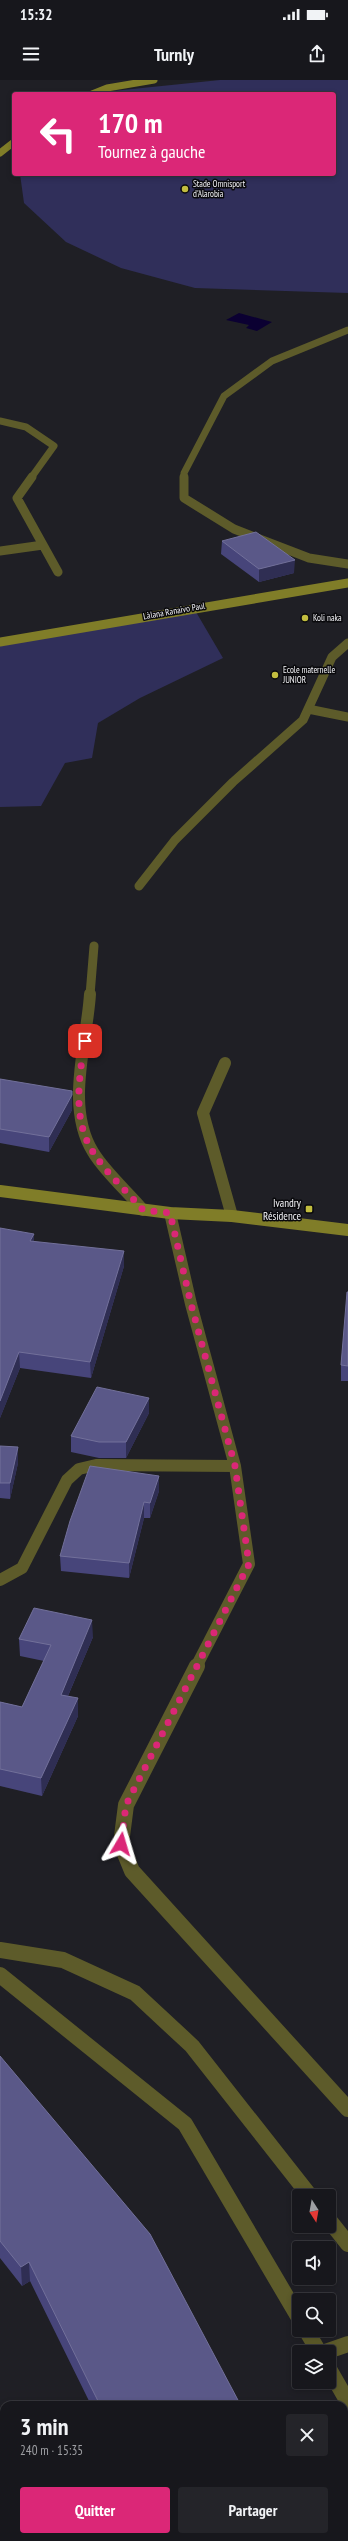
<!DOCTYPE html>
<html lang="fr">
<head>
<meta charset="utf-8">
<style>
	body { margin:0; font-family:"PT Sans Narrow",sans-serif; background:#242429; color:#f1f3f6; height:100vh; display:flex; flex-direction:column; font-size:15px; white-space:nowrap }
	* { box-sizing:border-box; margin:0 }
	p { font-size:13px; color:#9e9fa3 }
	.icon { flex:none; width:22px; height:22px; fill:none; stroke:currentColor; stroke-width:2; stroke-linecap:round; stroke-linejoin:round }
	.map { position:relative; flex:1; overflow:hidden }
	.drawer { position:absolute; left:0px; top:2321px; width:348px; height:140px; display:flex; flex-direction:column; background:#17171c; border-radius:12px 12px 0 0; box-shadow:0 2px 6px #0003,0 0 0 1px #36363b }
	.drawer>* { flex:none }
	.top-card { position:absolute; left:12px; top:12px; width:324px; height:84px; border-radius:4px; box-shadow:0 2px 6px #0003,0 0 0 1px #36363b; background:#db2777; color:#fff; overflow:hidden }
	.needle { width:26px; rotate:169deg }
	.tools { position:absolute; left:292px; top:2109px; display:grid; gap:8px }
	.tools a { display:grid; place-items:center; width:44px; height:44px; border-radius:4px; background:#17171c; box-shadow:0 2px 6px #0003,0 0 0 1px #36363b; font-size:20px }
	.pin { position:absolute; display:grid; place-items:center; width:34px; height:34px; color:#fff; margin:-17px; border-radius:8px; box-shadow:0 2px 6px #0006 }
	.me { position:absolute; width:44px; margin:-22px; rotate:7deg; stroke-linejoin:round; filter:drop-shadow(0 0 3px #0008) }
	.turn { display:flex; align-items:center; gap:14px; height:84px; padding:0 20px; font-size:18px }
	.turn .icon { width:52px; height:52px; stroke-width:2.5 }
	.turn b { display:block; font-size:28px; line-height:34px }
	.round { display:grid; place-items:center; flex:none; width:42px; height:42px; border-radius:4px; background:#242429 }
	.overview { display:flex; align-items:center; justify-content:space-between; height:68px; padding:0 20px }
	h1 { font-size:24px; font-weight:700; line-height:30px }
	.action { display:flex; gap:8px; margin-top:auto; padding:8px 20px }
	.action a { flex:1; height:46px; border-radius:4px; background:#db2777; color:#fff; font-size:16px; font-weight:700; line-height:46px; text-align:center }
	.action a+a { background:#242429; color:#f1f3f6 }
	.status { display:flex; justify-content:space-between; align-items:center; height:28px; padding:0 20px; background:#17171c; direction:ltr }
	.status svg { height:11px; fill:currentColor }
	header { display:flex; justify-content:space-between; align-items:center; height:52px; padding:0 20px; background:#17171c; font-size:18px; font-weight:700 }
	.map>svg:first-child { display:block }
	.green { fill:#302f5a }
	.water { fill:#0b0032 }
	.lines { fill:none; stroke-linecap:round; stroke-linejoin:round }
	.lane { stroke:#5d5b2a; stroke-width:16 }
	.street-far3 { stroke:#5d5b2a; stroke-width:7 }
	.street-far2 { stroke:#5d5b2a; stroke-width:9 }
	.street-far1 { stroke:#5d5b2a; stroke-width:12 }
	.street { stroke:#5d5b2a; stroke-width:16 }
	.secondary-far2 { stroke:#807d28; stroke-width:7 }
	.secondary-far1 { stroke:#807d28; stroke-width:9 }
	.secondary { stroke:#807d28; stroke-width:12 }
	.wall { fill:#47457a }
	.shaded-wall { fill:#2f2e53 }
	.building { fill:#5a5888; stroke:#72709a }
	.route { stroke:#db2777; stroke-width:7; stroke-dasharray:0 12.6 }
	.poi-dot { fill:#c2bd3f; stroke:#09090c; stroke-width:1.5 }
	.labels { text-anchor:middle; stroke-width:3; stroke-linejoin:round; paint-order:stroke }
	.far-poi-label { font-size:9px; fill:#f4f4f8; stroke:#09090c; text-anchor:start }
	.far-street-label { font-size:9px; fill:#f4f4f8; stroke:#09090c }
	.poi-label { font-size:11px; fill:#f4f4f8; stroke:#09090c; text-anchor:end }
</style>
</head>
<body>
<div class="status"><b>15:32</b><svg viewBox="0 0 49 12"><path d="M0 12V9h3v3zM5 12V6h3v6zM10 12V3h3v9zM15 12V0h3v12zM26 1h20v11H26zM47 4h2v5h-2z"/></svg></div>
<header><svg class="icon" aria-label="menu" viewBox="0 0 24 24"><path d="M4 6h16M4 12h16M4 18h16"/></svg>Turnly<svg class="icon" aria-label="share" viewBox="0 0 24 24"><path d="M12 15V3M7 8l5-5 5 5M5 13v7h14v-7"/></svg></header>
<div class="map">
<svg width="348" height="2461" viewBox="0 0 348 2461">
	<rect width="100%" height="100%" fill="#1f1f25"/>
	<!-- green -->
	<path class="green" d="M220 0H348V213L195 208 121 188 66 162 24 123 20 94H334V14H106L113 11Z
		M196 532 223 578 140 618 98 643 92 678 65 683 41 726 0 727V566Z"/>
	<!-- water -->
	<path class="water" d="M239 233 272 242 257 251 246 248 249 245 226 240Z"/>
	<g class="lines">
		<!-- lane -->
		<path class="lane" d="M0 1870 63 1880 135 1913 192 1966 310 2116
			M329 2140 348 2164
			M325 2272 348 2264"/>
		<!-- street-far3 -->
		<path class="street-far3" d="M0 341 26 347 54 366 31 398
			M184 398V393L224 316 272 281 348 250"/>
		<!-- street-far2 -->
		<path class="street-far2" d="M32 397 17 418 58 492
			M184 397V418L234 449 309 478 348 484
			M0 471 43 465
			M308 629 348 637
			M139 806 175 760 233 702 303 640 332 577 348 563
			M90 915 94 866"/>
		<!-- street-far1 -->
		<path class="street-far1" d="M90 914C87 963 65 1027 93 1072 105 1092 128 1112 143 1130
			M225 983 203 1033 232 1136
			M170 1133 191 1224 235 1386 249 1484 196 1587
			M0 1500 22 1488 67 1400 79 1389 96 1385 235 1386"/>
		<!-- street -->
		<path class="street" d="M197 1586 126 1725 121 1764 132 1791 348 2029
			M0 1895 185 2044 299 2238
			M306 2250 319 2272
			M329 2289 348 2322"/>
		<!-- secondary-far2 -->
		<path class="secondary-far2" d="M92 14 107 8 154 0
			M0 73 14 62"/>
		<!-- secondary-far1 -->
		<path class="secondary-far1" d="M0 562 348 503"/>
		<!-- secondary -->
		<path class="secondary" d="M0 1111 170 1133 232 1136 348 1150"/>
	</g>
	<!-- wall -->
	<path class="wall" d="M222 461 294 493 259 502 221 474Z
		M0 999 72 1030 49 1072 0 1063Z
		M0 1148 34 1162 124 1186 91 1298 20 1288 0 1338Z
		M348 1212V1301H341V1285Z
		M149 1318V1333L126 1378H99L71 1372V1356Z
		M0 1366 18 1383 10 1419 0 1418Z
		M159 1396V1411L150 1438H144L129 1498 61 1491 60 1476Z
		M93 1557 68 1616 78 1636 42 1716 0 1706V1622L22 1627 44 1581 20 1576 19 1559Z
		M0 1976 239 2322V2325H91L30 2201 22 2206 0 2178Z
		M149 2457H286L287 2461H150Z"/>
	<!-- shaded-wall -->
	<path class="shaded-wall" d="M295 480 294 493 259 502V489Z
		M72 1015V1030L49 1072V1057Z
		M34 1154V1169L30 1161Z
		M124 1171V1186L91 1298 90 1282Z
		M19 1272 20 1288 0 1338V1321Z
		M149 1318V1333L126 1378V1362Z
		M18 1367V1383L10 1419V1403Z
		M159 1396V1411L150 1438V1423Z
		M144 1422V1438L129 1498V1483Z
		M92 1540 93 1557 61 1632V1615Z
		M78 1618V1636L42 1716 41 1698Z
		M29 2182 30 2201 22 2206 21 2187Z
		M239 2322V2325H232Z"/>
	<!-- building -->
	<path class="building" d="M256 452 295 480 259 489 222 461Z
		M0 999 72 1011V1015L49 1057 0 1049Z
		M0 1148 34 1154 30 1161 124 1171 90 1282 19 1272 0 1321Z
		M347 1212H348V1286L341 1285Z
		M97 1307 149 1318 126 1362H99L71 1356Z
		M0 1366 18 1367 10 1403H0Z
		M90 1386 159 1396 150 1423 144 1422 129 1483 60 1476 70 1441Z
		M34 1528 92 1540 61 1615 78 1618 41 1698 0 1689V1622L22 1627 51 1565 19 1559Z
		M0 1976 150 2154 239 2322 232 2325H100L29 2182 21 2187 0 2161Z
		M153 2457H286L287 2461H154Z"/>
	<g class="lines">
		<!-- route -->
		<path class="route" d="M85 961C79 996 72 1040 93 1072 106 1093 127 1111 143 1130L170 1133 191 1224 235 1386 249 1484 126 1725 121 1764"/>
	</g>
	<!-- markers -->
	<g class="poi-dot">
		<circle cx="185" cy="109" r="4"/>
		<circle cx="305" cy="538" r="4"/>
		<circle cx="275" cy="595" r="4"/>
		<rect x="305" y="1125" width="8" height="8" rx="2"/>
	</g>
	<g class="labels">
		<!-- far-poi labels -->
		<g class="far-poi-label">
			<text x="193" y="107">Stade Omnisport<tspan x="193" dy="10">d'Alarobia</tspan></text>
			<text x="313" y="541">Koli naka</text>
			<text x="283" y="593">Ecole maternelle<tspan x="283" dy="10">JUNIOR</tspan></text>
		</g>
		<!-- far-street labels -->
		<g class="far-street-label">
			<text transform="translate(174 531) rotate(-10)" y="3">Làlana Ranaivo Paul</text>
		</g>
		<!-- poi labels -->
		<g class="poi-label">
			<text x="301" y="1127">Ivandry<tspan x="301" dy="13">Résidence</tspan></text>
		</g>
	</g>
</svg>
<div class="tools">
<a><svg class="needle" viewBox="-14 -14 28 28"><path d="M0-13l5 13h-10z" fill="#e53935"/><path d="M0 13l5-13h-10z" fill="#9e9fa3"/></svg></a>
<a><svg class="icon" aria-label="sound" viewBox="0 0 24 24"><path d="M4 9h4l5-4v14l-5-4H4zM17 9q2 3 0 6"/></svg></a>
<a><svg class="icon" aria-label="search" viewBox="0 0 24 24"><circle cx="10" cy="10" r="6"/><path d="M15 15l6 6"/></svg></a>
<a><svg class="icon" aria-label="layers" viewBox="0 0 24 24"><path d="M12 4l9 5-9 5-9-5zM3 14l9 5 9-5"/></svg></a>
</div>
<div class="pin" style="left:85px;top:961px;background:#d93025"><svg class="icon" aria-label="arrive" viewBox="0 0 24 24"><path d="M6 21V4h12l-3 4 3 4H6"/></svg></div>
<svg class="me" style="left:121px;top:1764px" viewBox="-20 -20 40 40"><path d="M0-17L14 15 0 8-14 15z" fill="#db2777" stroke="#fff" stroke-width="4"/></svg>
<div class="top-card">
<div class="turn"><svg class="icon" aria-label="left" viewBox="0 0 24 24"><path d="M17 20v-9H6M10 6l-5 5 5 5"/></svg><div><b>170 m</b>Tournez à gauche</div></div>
</div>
<section class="drawer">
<div class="overview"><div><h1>3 min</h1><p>240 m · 15:35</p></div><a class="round"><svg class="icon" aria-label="close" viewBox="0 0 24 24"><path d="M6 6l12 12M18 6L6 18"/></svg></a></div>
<div class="action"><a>Quitter</a><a>Partager</a></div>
</section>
</div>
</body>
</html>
